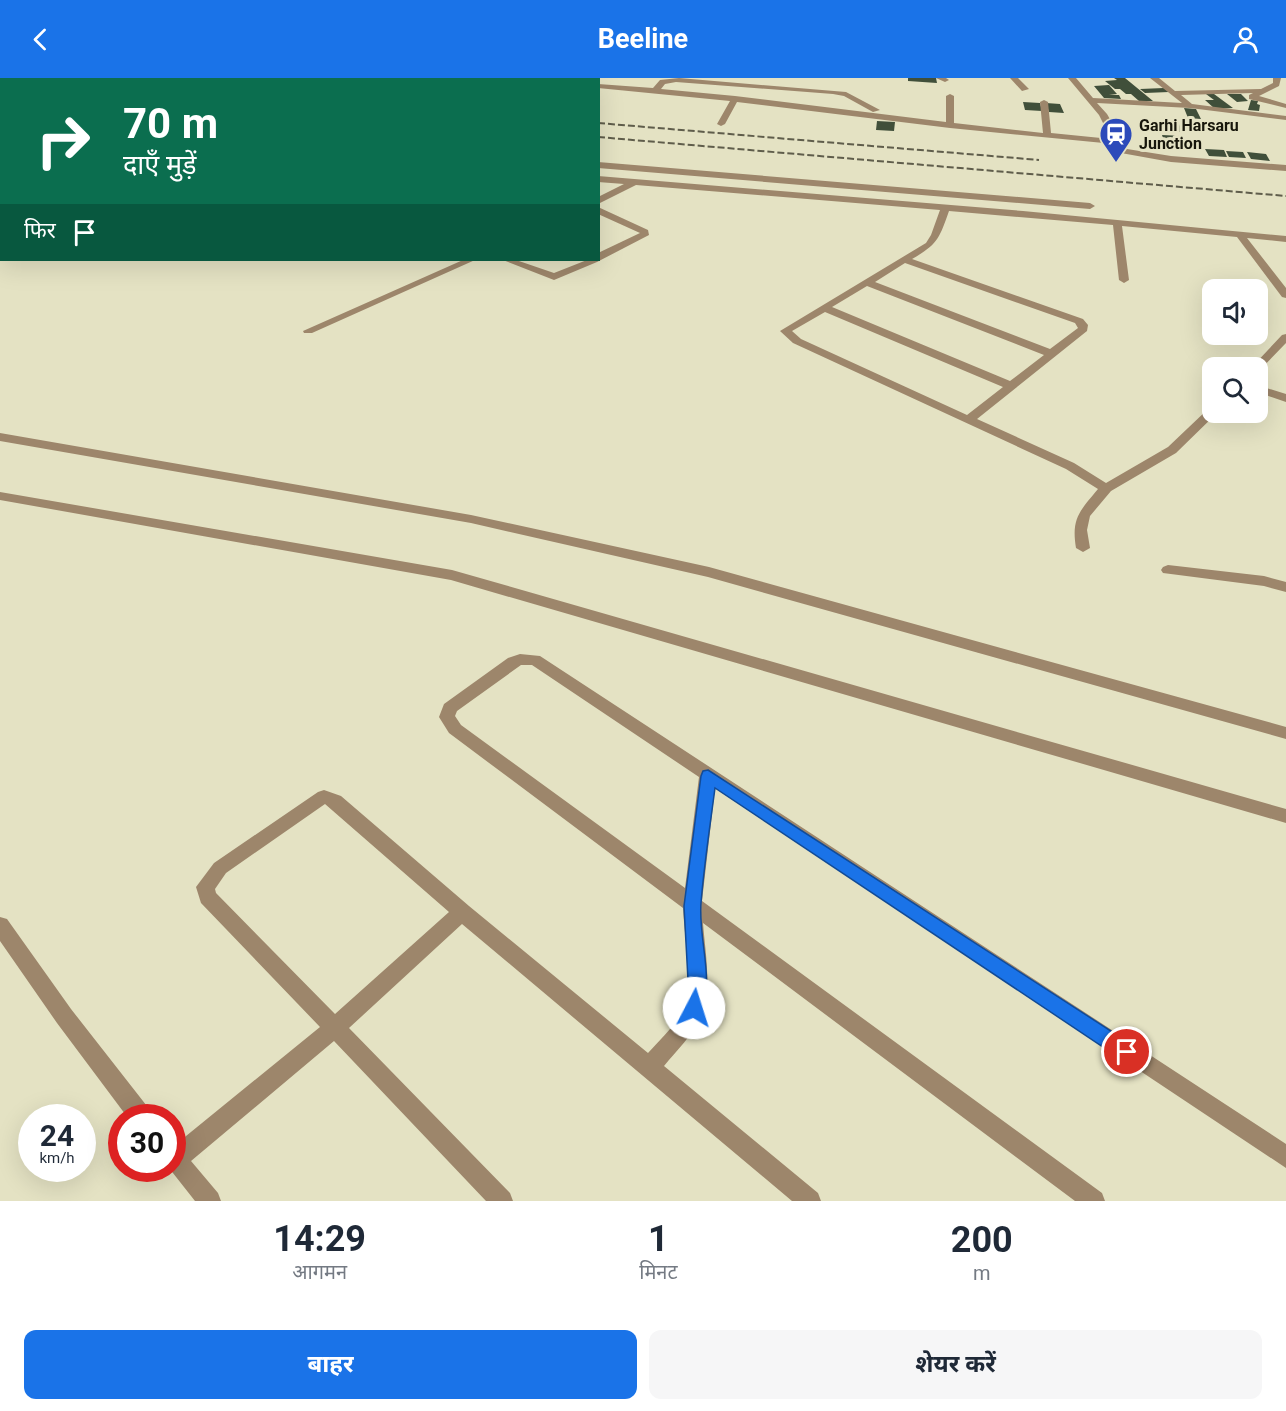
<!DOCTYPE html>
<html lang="hi">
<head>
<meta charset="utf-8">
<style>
	body { margin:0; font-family:Roboto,"Noto Sans Devanagari",sans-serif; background:#f6f6f7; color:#1f2937; height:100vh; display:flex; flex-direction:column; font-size:22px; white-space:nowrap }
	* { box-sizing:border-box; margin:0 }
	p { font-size:20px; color:#747a83 }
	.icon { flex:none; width:33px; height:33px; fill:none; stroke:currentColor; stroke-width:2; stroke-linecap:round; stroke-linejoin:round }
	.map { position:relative; height:1123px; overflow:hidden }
	.details { display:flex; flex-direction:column; background:#fff; flex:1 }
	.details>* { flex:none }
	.guide { position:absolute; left:0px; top:0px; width:600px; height:183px; box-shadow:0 6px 24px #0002; background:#0b6e4f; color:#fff; overflow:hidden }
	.buttons { position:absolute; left:1202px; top:201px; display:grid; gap:12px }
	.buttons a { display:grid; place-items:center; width:66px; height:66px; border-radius:12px; background:#fff; box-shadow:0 6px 24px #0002; font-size:30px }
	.speed { position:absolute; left:18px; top:1026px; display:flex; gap:12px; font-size:30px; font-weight:700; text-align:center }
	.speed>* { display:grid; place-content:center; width:78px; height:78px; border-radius:50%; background:#fff; box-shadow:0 6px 24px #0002; line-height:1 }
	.speed small { font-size:15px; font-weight:400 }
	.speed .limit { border:9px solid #d22; background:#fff; color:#111 }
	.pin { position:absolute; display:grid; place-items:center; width:51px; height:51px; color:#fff; margin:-26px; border:3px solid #fff; border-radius:50%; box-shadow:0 2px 6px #0007 }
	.me { position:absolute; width:66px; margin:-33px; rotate:5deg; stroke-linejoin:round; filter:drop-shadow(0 0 4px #0008) }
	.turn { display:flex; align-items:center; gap:21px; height:126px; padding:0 24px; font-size:27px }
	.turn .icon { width:78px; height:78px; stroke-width:2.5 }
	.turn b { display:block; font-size:42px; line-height:51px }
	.then { display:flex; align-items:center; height:57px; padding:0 24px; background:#0003; gap:12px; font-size:22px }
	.eta { display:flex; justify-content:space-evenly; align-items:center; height:102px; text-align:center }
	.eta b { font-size:36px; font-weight:700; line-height:42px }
	.primary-button { display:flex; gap:12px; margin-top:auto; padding:12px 24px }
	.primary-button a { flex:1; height:69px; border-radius:12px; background:#1a73e8; color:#fff; font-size:24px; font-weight:700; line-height:69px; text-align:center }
	.primary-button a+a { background:#f6f6f7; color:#1f2937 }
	header { display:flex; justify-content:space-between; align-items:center; height:78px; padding:0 24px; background:#1a73e8; color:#fff; font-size:27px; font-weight:700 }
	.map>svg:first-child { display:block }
	.building { fill:#404f3a }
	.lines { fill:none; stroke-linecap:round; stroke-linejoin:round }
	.path { stroke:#767560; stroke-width:2; stroke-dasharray:2 1.5; stroke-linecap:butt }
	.minor { fill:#9d866b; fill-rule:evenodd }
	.rail { stroke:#5f5d4b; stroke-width:2; stroke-dasharray:7 3; stroke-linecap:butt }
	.route { fill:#1a73e8; stroke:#114b97; stroke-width:1.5 }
	.labels { text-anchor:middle; stroke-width:6; stroke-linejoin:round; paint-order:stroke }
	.far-poi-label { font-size:16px; font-weight:bold; fill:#17160b; stroke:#e4e2c3; text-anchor:start }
</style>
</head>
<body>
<header><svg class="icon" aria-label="back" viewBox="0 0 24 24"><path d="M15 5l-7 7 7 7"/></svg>Beeline<svg class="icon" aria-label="person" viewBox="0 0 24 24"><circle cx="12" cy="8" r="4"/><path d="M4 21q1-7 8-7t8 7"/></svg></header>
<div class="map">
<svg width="1286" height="1123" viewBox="0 0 1286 1123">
	<rect width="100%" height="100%" fill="#e4e2c3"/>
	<!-- building -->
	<path class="building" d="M908 0H936L937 5 908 3Z
		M1114 0H1125L1153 23H1139L1131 16H1126L1120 11H1115L1105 3 1117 2Z
		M1109 7 1117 16 1109 17H1119L1121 21 1104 20 1094 8Z
		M1164 10 1169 14 1145 15 1140 11Z
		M1206 16H1214L1233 30 1215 31 1205 22H1214Z
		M1227 16H1241L1248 23 1237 24Z
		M1251 22 1258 23 1257 26 1260 27 1259 33 1248 32Z
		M1023 24 1040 25 1042 33 1025 32Z
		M1046 25 1060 26 1064 35 1049 34Z
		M1184 30 1196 31 1201 41 1188 40Z
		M877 43 895 44 894 53 876 52Z
		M1160 45 1179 46 1182 54 1163 53Z
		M1162 57 1184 58 1187 67 1165 66Z
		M1205 71 1224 72 1227 79 1209 78Z
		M1226 73 1243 74 1246 80 1229 79Z
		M1247 74 1266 76 1270 83 1251 81Z"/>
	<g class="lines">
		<!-- path -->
		<path class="path" d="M124 0 141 2"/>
		<!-- minor -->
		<path class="minor" d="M498 0H506L507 2H499Z
			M679 0 846 14 880 32 873 34 844 18 833 16 676 4 665 6 661 11 735 18 946 44V18L950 16 954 18V45L1043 55 1040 24 1044 22 1048 24 1051 55 1111 61 1099 37 1068 0H1076L1093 20 1182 25 1150 0H1159L1175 13 1261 11 1273 5V0H1281L1279 8 1259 18 1286 26V30L1249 21V17L1253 15 1181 17 1192 26 1286 38V42L1190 30 1097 25 1107 36 1127 71 1171 78 1286 87V93L1171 84 1121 75 1114 66 950 50 737 24 725 46 721 48 717 46 730 23 598 10V6L653 10 660 2Z
			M936 0H946L949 2 945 4Z
			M1010 0H1018L1029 11 1022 13Z
			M0 60H2V64H0Z
			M0 81H2L0 88Z
			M598 84 1090 125 1095 128 1090 131 598 90Z
			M598 98 1023 133 1286 158V164L1247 160 1286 210V220L1282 219 1237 159 1122 148 1129 202 1124 205 1119 202 1113 147 949 133C939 161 938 166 912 181L1083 241 1088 247 1087 253 977 341 1074 385 1106 405 1168 369 1208 331 1212 330V334H1218L1176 375 1111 413 1090 438 1087 452 1090 470 1083 474 1076 470C1071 440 1080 433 1098 411L1066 391 793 265 780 253 926 165 931 157 940 132 636 107 598 126V119L624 106 598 104ZM905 185 1075 245 1078 250 1050 271 875 204ZM867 208 1044 277 1010 303 832 229ZM825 234 1003 309 967 337 801 261 792 253Z
			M0 118H2V124H0Z
			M598 129 648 152 649 157 597 184 554 202 503 182H516L554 195 587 182H598V175L640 155 598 136Z
			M463 182H475L312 255H304L303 253Z
			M1286 256V265L1260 292 1257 293V290H1251L1282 257Z
			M1257 307 1286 316V324L1257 314Z
			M0 355 471 437 709 489 1286 649V661L708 499 471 445 0 363Z
			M0 414 452 492 1286 731V745L451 502 0 422Z
			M1168 487 1264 498 1286 504V514L1264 508 1163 495 1161 492 1163 489Z
			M520 576 540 578 1286 1066V1090L715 710 702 823 1102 1115 1105 1123H1075L703 845C705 872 711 903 704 930 698 952 678 971 664 988L818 1115 821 1123H792L462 846 349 950 510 1115 513 1123H486L334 963 191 1083 218 1115 221 1123H195L169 1090H172V1066L175 1067 320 949 201 825 196 809 214 785 318 714 324 712 341 718 469 828 648 975C660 962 675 948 682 932 694 908 684 856 683 830L449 655 439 639 444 626 508 580ZM521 587H532L699 699 685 810 461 647 455 638 457 633ZM325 726 449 834 335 936 216 815 215 811 226 795Z
			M0 839 7 841 71 931 150 1032 153 1040H128L57 945 0 863Z"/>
		<!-- rail -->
		<path class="rail" d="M242 0 245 2
			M261 0 265 2
			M598 45 1039 82
			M598 59 1286 118"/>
	</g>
	<!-- route -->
	<path class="route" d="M708 692 1134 968 1137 974 1134 981 1127 984 1121 981 715 710C710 748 704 787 701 825 698 860 715 903 701 936L694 939 688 936 685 930 688 902 684 828 701 698 703 693Z"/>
	<!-- icons -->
	<defs>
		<symbol id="station-pin" viewBox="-11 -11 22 30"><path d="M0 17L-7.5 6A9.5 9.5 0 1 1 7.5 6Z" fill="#2c4aba" stroke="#e4e2c3"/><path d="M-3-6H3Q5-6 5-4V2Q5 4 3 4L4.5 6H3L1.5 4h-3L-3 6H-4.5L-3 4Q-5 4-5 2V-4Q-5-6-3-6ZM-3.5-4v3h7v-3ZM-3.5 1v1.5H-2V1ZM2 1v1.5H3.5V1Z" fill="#fff"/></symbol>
	</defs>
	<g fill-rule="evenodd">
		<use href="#station-pin" x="1097" y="37" width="38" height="52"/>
	</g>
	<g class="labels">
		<!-- far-poi labels -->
		<g class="far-poi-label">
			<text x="1139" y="53">Garhi Harsaru<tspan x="1139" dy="18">Junction</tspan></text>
		</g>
	</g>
</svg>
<div class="buttons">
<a><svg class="icon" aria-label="sound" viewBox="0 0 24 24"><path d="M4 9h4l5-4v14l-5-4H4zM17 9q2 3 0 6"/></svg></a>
<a><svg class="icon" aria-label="search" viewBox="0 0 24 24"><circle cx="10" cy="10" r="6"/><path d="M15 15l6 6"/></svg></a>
</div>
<div class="speed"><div>24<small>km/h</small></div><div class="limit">30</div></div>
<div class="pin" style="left:1127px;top:974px;background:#d93025"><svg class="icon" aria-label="arrive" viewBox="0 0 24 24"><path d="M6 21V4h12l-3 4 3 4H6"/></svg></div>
<svg class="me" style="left:694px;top:930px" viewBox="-20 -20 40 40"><circle r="19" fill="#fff"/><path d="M0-13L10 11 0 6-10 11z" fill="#1a73e8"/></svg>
<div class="guide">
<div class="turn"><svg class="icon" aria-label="right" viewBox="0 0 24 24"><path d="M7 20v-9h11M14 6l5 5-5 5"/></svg><div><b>70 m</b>दाएँ मुड़ें</div></div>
<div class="then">फिर<svg class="icon" aria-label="arrive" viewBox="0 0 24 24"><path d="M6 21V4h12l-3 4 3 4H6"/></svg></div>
</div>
</div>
<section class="details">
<div class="eta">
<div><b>14:29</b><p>आगमन</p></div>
<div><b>1</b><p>मिनट</p></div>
<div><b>200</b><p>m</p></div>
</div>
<div class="primary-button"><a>बाहर</a><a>शेयर करें</a></div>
</section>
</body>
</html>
